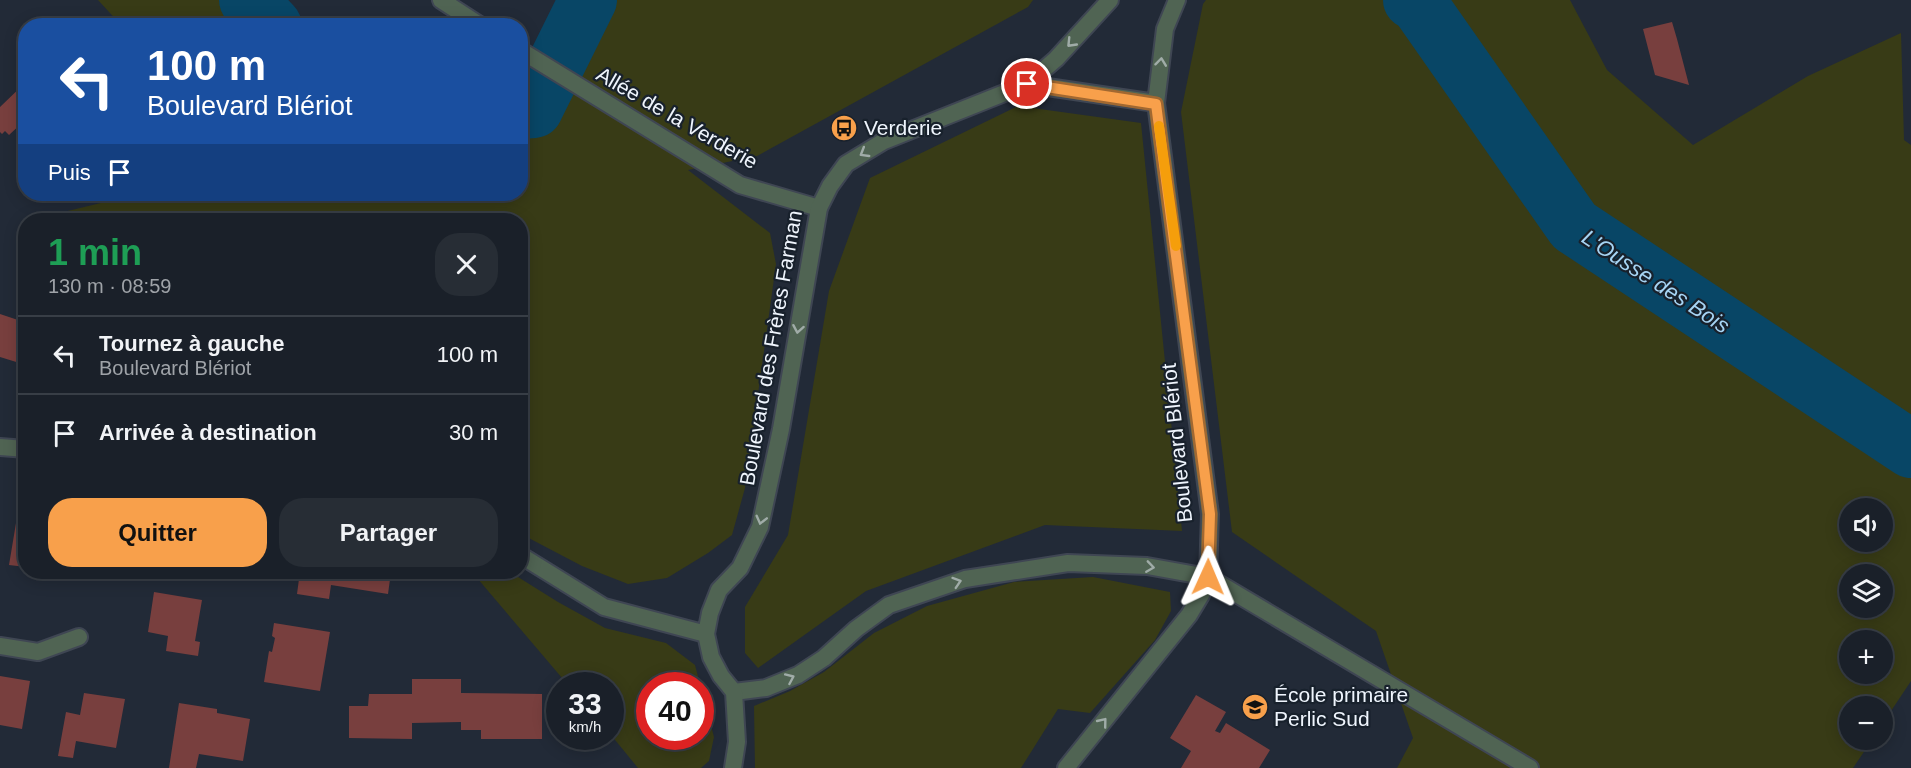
<!DOCTYPE html>
<html lang="fr">
<head>
<meta charset="utf-8">
<style>
	body { margin:0; font-family:Helvetica,sans-serif; background:#272d35; color:#f1f3f6; height:100vh; display:flex; flex-direction:column; font-size:22px; white-space:nowrap }
	* { box-sizing:border-box; margin:0 }
	p { font-size:20px; color:#9fa3a8 }
	.icon { flex:none; width:33px; height:33px; fill:none; stroke:currentColor; stroke-width:2; stroke-linecap:round; stroke-linejoin:round }
	.map { position:relative; flex:1; overflow:hidden }
	.sheet { position:absolute; left:18px; top:213px; width:510px; height:366px; display:flex; flex-direction:column; background:#1a2029; border-radius:24px; box-shadow:0 3px 15px #0003,0 0 0 2px #383e46 }
	.sheet>* { flex:none }
	.hud { position:absolute; left:18px; top:18px; width:510px; height:183px; border-radius:24px; box-shadow:0 3px 15px #0003,0 0 0 2px #383e46; background:#1a4fa0; color:#fff; overflow:hidden }
	.tools { position:absolute; left:1839px; top:498px; display:grid; gap:12px }
	.tools a { display:grid; place-items:center; width:54px; height:54px; border-radius:50%; background:#1a2029; box-shadow:0 3px 15px #0003,0 0 0 2px #383e46; font-size:30px }
	.speed { position:absolute; left:546px; top:672px; display:flex; gap:12px; font-size:30px; font-weight:700; text-align:center }
	.speed>* { display:grid; place-content:center; width:78px; height:78px; border-radius:50%; background:#1a2029; box-shadow:0 3px 15px #0003,0 0 0 2px #383e46; line-height:1 }
	.speed small { font-size:15px; font-weight:400 }
	.speed .limit { border:9px solid #d22; background:#fff; color:#111 }
	.pin { position:absolute; display:grid; place-items:center; width:51px; height:51px; color:#fff; margin:-26px; border:3px solid #fff; border-radius:50%; box-shadow:0 2px 6px #0007 }
	.me { position:absolute; width:66px; margin:-33px; rotate:1deg; stroke-linejoin:round; filter:drop-shadow(0 0 4px #0008) }
	.turn { display:flex; align-items:center; gap:21px; height:126px; padding:0 30px; font-size:27px }
	.turn .icon { width:78px; height:78px; stroke-width:2.5 }
	.turn b { display:block; font-size:42px; line-height:51px }
	.then { display:flex; align-items:center; height:57px; padding:0 30px; background:#0003; gap:12px; font-size:22px }
	.round { display:grid; place-items:center; flex:none; width:63px; height:63px; border-radius:24px; background:#272d35 }
	.summary { display:flex; align-items:center; justify-content:space-between; height:102px; padding:0 30px }
	h1 { font-size:36px; font-weight:700; line-height:45px; color:#1e9e55 }
	.primary-button { display:flex; gap:12px; margin-top:auto; padding:12px 30px }
	.primary-button a { flex:1; height:69px; border-radius:24px; background:#f8a04b; color:#111; font-size:24px; font-weight:700; line-height:69px; text-align:center }
	.primary-button a+a { background:#272d35; color:#f1f3f6 }
	ul { padding:0; list-style:none }
	li { display:flex; align-items:center; gap:18px; height:78px; padding:0 30px; border-top:2px solid #383e46 }
	li div { flex:1 }
	li b { display:block; font-size:22px }
	li em { font-style:normal }
	.map>svg:first-child { display:block }
	.green { fill:#383b16; fill-rule:evenodd }
	.lines { fill:none; stroke-linecap:round; stroke-linejoin:round }
	.river { stroke:#084666; stroke-width:58 }
	.building { fill:#783f3e }
	.minor-casing { stroke:#3f4653; stroke-width:20 }
	.tertiary-casing { stroke:#3f4653; stroke-width:20 }
	.minor { stroke:#506453; stroke-width:16 }
	.tertiary { stroke:#506453; stroke-width:16 }
	.oneway { stroke:#a0aca8 }
	.route-casing { stroke:#a16831; stroke-width:15 }
	.route { stroke:#f8a04b; stroke-width:10 }
	.slow { stroke:#f59e0b; stroke-width:10 }
	.labels { text-anchor:middle; stroke-width:4.5; stroke-linejoin:round; paint-order:stroke }
	.street-label { font-size:21px; fill:#eff5fd; stroke:#18212c }
	.poi-label { font-size:21px; fill:#eff5fd; stroke:#18212c; text-anchor:start }
	.water-label { font-size:22px; font-style:italic; fill:#a6d4f4; stroke:#18212c }
</style>
</head>
<body>
<div class="map">
<svg width="1911" height="768" viewBox="0 0 1911 768">
	<rect width="100%" height="100%" fill="#222a37"/>
	<!-- green -->
	<path class="green" d="M98 0H219L241 25H121Z
		M617 0H1033L1028 7 757 156 688 170 770 233 776 264 745 488 732 535 708 553 667 578 628 584 582 566 521 534 520 220H46L47 216 138 194H520L521 122 547 118Z
		M1206 0H1570L1607 70 1693 145 1808 76 1901 33 1904 140 1911 145V681L1883 723 1882 706H1850V740H1872L1853 768H1397L1413 738 1376 631 1232 532 1181 112 1203 4ZM1850 508H1882V542H1850ZM1850 574H1882V608H1850ZM1850 640H1882V674H1850Z
		M1018 106 1141 123 1182 531 1045 525 866 591 758 668 745 653V607L788 535 829 291 870 178Z
		M472 572H510L558 602 605 628 666 643 695 665 714 737 709 761 701 768H638L611 735 610 686 568 685ZM650 686H700V736H650Z
		M1093 577 1170 592 1171 611 1155 640 1090 713 1058 709 1021 768H755L754 706 790 691 824 672 874 633 927 606 1014 582Z"/>
	<g class="lines">
		<!-- river -->
		<path class="river" d="M248 0 273 26
			M1412 0 1418 3 1574 226 1911 449
			M520 110 534 109 588 0"/>
	</g>
	<!-- building -->
	<path class="building" d="M1672 22 1677 39 1689 85 1655 75 1643 29Z
		M26 82V125L23 122 9 135 5 131 2 134 0 132V107Z
		M0 314 18 320 20 315 26 316V365L0 357Z
		M17 517 26 518V567L9 565Z
		M85 572H121L120 578Z
		M283 572H391L388 594 331 585 329 599 297 594 299 579 282 576Z
		M154 592 202 600 195 641 200 642 198 656 166 651 168 636 148 632Z
		M274 623 330 632 320 691 264 682 269 651 272 652 275 638 272 636Z
		M0 676 30 681 22 729 0 725Z
		M412 679H461V693L542 694V739H481V730H461V722L412 723V739L349 738V706H368L369 694H412Z
		M84 693 125 699 116 748 76 741 73 758 58 756 66 712 80 715Z
		M1196 695 1226 712 1215 731 1220 733 1226 723 1270 750 1259 768H1181L1191 751 1170 738Z
		M179 703 217 709V713L250 719 243 761 199 754 196 768H169Z"/>
	<g class="lines">
		<defs>
			<path id="minor" d="M441 0 481 26
				M520 50 740 185 819 208
				M0 646 38 652 79 637
				M734 692 766 688 798 675 824 658 856 629 889 605 965 579 1068 563 1147 566 1208 577 1530 768"/>
			<path id="tertiary" d="M1027 84 1156 103
				M0 447 26 449
				M520 555 604 607 706 634
				M733 768 737 742 734 692 721 676 711 657 706 634 710 613 719 590 740 568 760 527 781 429 819 208 830 186 846 164 884 141 1027 84 1056 59 1110 0
				M1066 768 1189 615 1201 595 1208 577 1210 514 1156 103 1165 29 1177 0"/>
		</defs>
		<!-- minor casing -->
		<use href="#minor" class="minor-casing"/>
		<!-- tertiary casing -->
		<use href="#tertiary" class="tertiary-casing"/>
		<!-- minor -->
		<use href="#minor" class="minor"/>
		<!-- tertiary -->
		<use href="#tertiary" class="tertiary"/>
	</g>
	<!-- one-way arrows -->
	<defs><path id="oneway-chevron" d="M-2-3.5L2.5 0L-2 3.5" fill="none" stroke-width="1.6" stroke-linecap="round" stroke-linejoin="round" transform="scale(1.5)"/></defs>
	<g class="oneway">
		<use href="#oneway-chevron" transform="translate(1071 43) rotate(134)"/>
		<use href="#oneway-chevron" transform="translate(1161 62) rotate(-83)"/>
		<use href="#oneway-chevron" transform="translate(864 153) rotate(149)"/>
		<use href="#oneway-chevron" transform="translate(798 329) rotate(100)"/>
		<use href="#oneway-chevron" transform="translate(761 520) rotate(104)"/>
		<use href="#oneway-chevron" transform="translate(1150 567) rotate(8)"/>
		<use href="#oneway-chevron" transform="translate(957 582) rotate(-18)"/>
		<use href="#oneway-chevron" transform="translate(790 678) rotate(-24)"/>
		<use href="#oneway-chevron" transform="translate(1103 722) rotate(-51)"/>
	</g>
	<g class="lines">
		<defs>
			<path id="route" d="M1027 84 1156 104 1210 514 1208 577"/>
		</defs>
		<!-- route casing -->
		<use href="#route" class="route-casing"/>
		<!-- route -->
		<use href="#route" class="route"/>
		<!-- slow -->
		<path class="slow" d="M1159 126 1176 246"/>
	</g>
	<!-- icons -->
	<defs>
		<symbol id="bus-disc" viewBox="-11 -11 22 22"><circle r="9.5" fill="#f8a04b" stroke="#18212c"/><path d="M-5-6H5V4H4V6H2V4H-2V6H-4V4H-5ZM-3.5-4V0h7V-4ZM-3.5 1.2v1.5H-2V1.2ZM2 1.2v1.5H3.5V1.2Z" fill="#111"/></symbol>
		<symbol id="school-disc" viewBox="-11 -11 22 22"><circle r="9.5" fill="#f8a04b" stroke="#18212c"/><path d="M0-5L7-2L0 1L-7-2ZM-4 1L0 2.5L4 1V4Q0 6-4 4Z" fill="#111"/></symbol>
	</defs>
	<g fill-rule="evenodd">
		<use href="#bus-disc" x="829" y="113" width="30" height="30"/>
		<use href="#school-disc" x="1240" y="692" width="30" height="30"/>
	</g>
	<g class="labels">
		<!-- street labels -->
		<g class="street-label">
			<text transform="translate(677 118) rotate(30)" y="7">Allée de la Verderie</text>
			<text transform="translate(771 348) rotate(-80)" y="7">Boulevard des Frères Farman</text>
			<text transform="translate(1177 443) rotate(-96)" y="7">Boulevard Blériot</text>
		</g>
		<!-- poi labels -->
		<g class="poi-label">
			<text x="864" y="135">Verderie</text>
			<text x="1274" y="702">École primaire<tspan x="1274" dy="24">Perlic Sud</tspan></text>
		</g>
		<!-- water labels -->
		<g class="water-label">
			<text transform="translate(1656 281) rotate(33)" y="8">L'Ousse des Bois</text>
		</g>
	</g>
</svg>
<div class="tools">
<a><svg class="icon" aria-label="sound" viewBox="0 0 24 24"><path d="M4 9h4l5-4v14l-5-4H4zM17 9q2 3 0 6"/></svg></a>
<a><svg class="icon" aria-label="layers" viewBox="0 0 24 24"><path d="M12 4l9 5-9 5-9-5zM3 14l9 5 9-5"/></svg></a>
<a>+</a>
<a>−</a>
</div>
<div class="speed"><div>33<small>km/h</small></div><div class="limit">40</div></div>
<div class="pin" style="left:1027px;top:84px;background:#d93025"><svg class="icon" aria-label="arrive" viewBox="0 0 24 24"><path d="M6 21V4h12l-3 4 3 4H6"/></svg></div>
<svg class="me" style="left:1208px;top:577px" viewBox="-20 -20 40 40"><path d="M0-17L14 15 0 8-14 15z" fill="#f8a04b" stroke="#fff" stroke-width="4"/></svg>
<div class="hud">
<div class="turn"><svg class="icon" aria-label="left" viewBox="0 0 24 24"><path d="M17 20v-9H6M10 6l-5 5 5 5"/></svg><div><b>100 m</b>Boulevard Blériot</div></div>
<div class="then">Puis<svg class="icon" aria-label="arrive" viewBox="0 0 24 24"><path d="M6 21V4h12l-3 4 3 4H6"/></svg></div>
</div>
<section class="sheet">
<div class="summary"><div><h1>1 min</h1><p>130 m · 08:59</p></div><a class="round"><svg class="icon" aria-label="close" viewBox="0 0 24 24"><path d="M6 6l12 12M18 6L6 18"/></svg></a></div>
<ul>
<li><svg class="icon" aria-label="left" viewBox="0 0 24 24"><path d="M17 20v-9H6M10 6l-5 5 5 5"/></svg><div><b>Tournez à gauche</b><p>Boulevard Blériot</p></div><em>100 m</em></li>
<li><svg class="icon" aria-label="arrive" viewBox="0 0 24 24"><path d="M6 21V4h12l-3 4 3 4H6"/></svg><div><b>Arrivée à destination</b></div><em>30 m</em></li>
</ul>
<div class="primary-button"><a>Quitter</a><a>Partager</a></div>
</section>
</div>
</body>
</html>
